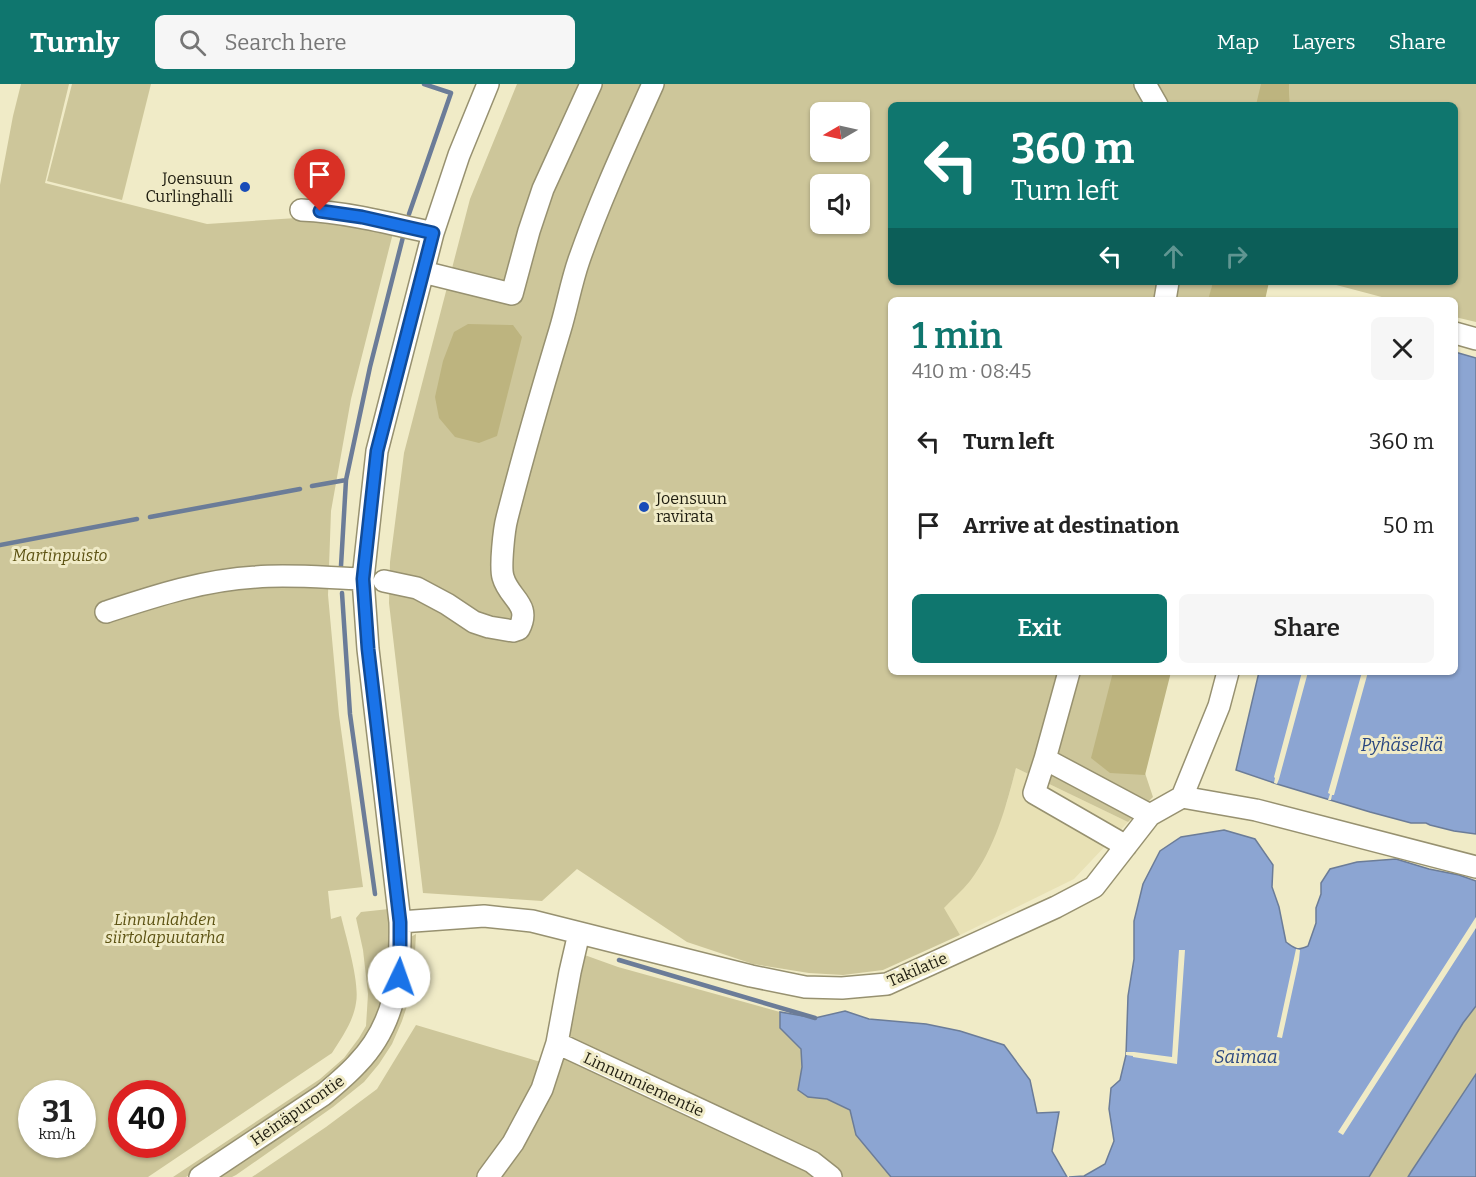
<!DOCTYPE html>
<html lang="en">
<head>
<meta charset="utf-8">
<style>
	body { margin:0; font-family:Bitter,serif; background:#f6f6f6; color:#222; height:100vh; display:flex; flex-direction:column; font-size:22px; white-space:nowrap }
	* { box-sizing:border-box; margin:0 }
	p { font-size:20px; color:#767676 }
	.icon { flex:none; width:33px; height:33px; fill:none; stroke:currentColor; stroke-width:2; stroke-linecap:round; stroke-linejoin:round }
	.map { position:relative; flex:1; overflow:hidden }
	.panel { position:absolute; left:888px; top:213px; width:570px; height:378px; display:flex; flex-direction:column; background:#fff; border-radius:9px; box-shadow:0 2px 4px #0004 }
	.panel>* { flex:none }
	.hud { position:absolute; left:888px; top:18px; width:570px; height:183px; border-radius:9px; box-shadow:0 2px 4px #0004; background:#0f766e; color:#fff; overflow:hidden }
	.needle { width:39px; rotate:261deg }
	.buttons { position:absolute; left:810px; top:18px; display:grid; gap:12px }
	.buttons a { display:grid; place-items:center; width:60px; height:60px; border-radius:9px; background:#fff; box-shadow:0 2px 4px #0004; font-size:30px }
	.speed { position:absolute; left:18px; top:996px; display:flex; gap:12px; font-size:30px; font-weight:700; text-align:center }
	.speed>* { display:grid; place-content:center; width:78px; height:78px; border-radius:50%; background:#fff; box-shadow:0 2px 4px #0004; line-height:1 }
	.speed small { font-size:15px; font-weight:400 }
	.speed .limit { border:9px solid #d22; background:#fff; color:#111 }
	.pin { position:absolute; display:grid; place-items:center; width:51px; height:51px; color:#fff; margin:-62px -26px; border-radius:50% 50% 50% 0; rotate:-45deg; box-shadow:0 0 6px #0007 }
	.pin .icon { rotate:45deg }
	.me { position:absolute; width:66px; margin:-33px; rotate:3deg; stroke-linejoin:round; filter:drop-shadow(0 0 4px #0008) }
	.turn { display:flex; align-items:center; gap:21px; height:126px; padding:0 24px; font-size:27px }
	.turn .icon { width:78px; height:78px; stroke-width:2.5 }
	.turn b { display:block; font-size:42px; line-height:51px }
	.lanes { display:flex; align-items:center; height:57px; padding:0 24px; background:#0003; justify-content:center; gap:30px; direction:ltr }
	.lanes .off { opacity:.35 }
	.round { display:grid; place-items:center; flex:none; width:63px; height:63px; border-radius:9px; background:#f6f6f6 }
	.head { display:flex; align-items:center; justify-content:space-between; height:102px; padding:0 24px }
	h1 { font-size:36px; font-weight:600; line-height:45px; color:#0f766e }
	.primary-button { display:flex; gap:12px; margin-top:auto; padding:12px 24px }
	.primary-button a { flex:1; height:69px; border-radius:9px; background:#0f766e; color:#fff; font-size:24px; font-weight:600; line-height:69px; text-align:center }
	.primary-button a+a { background:#f6f6f6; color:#222 }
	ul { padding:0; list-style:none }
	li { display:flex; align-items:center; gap:18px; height:84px; padding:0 24px }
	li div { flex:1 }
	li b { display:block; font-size:22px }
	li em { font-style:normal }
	header { display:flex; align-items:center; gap:36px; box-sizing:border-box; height:84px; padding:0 30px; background:#0f766e; color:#fff }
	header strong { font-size:28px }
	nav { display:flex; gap:33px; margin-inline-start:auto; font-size:21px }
	.search { width:420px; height:54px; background:#f6f6f6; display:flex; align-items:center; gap:15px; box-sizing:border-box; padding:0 21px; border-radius:9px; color:#767676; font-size:22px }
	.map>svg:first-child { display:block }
	.built { fill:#e8e1b5 }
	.green { fill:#cdc69a; fill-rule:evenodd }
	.forest { fill:#bdb47f }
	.water { fill:#8ca5d2; stroke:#6b7c98; stroke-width:1.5 }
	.pier { fill:#f0ebc7 }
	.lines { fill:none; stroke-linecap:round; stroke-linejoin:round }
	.stream { stroke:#6b7c98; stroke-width:4.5 }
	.minor-casing { stroke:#979170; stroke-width:24 }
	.minor { stroke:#fff; stroke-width:21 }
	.route-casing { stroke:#114b97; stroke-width:15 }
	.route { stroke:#1a73e8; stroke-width:10 }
	.poi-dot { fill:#184cb8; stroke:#f0ebc7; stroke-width:2 }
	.labels { text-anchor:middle; stroke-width:6; stroke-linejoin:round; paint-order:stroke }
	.poi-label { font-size:16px; fill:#1e1c0f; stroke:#f0ebc7; text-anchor:end }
	.park-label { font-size:16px; font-style:italic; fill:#5c5212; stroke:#f0ebc7 }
	.street-label { font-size:16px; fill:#1e1c0f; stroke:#f0ebc7 }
	.water-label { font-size:18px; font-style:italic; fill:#2a4780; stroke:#f0ebc7 }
</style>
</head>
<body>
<header>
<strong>Turnly</strong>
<div class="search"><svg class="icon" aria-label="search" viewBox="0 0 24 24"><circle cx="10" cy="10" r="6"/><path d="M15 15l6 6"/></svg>Search here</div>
<nav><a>Map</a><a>Layers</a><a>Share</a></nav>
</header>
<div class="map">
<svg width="1476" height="1093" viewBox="0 0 1476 1093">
	<rect width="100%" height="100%" fill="#f0ebc7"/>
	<!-- built -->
	<path class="built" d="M1016 684 1128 738 1074 795 960 851 943 824 970 796 1007 718Z"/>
	<!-- green -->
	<path class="green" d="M21 0H69L45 99 207 140 312 133 393 149 351 315 331 427 328 511 339 631 363 803 328 807 331 835 341 832C346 853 360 899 356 919 353 938 342 953 332 969L148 1093H0V101L13 32ZM32 1010H82V1060H32ZM122 1010H172V1060H122Z
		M72 0H151L122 116 47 97Z
		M517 0H1264L1259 21H891V198H1213L1209 216H891V588H1118L1142 680 1153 713 1128 738 1016 684C1006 723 995 764 970 797 962 807 952 815 944 824L960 851 883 886 843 891 809 889 753 880 687 858 577 785 542 817 423 809 389 519 390 478 404 369 470 115ZM820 28H860V68H820ZM820 100H860V140H820Z
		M1289 0H1476V238L1455 233V216H1393L1325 198H1455V21H1290Z
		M389 825 391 852 390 889 382 921 369 953 340 988 203 1083 186 1093H173L320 995 344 974 359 954 366 942 368 910 363 866 356 834 361 828Z
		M416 850 413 904 402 937 392 960 379 980 364 998 333 1023 236 1091 232 1093H218L365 986 409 854Z
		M579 869 618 883 780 928 802 949 827 989 913 1093H252L326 1043 377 1005 416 941 554 982Z
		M1476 922V990L1408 1093H1369L1463 939Z"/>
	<!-- forest -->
	<path class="forest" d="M1261 0H1289L1290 21H1256Z
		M1213 198H1269L1265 216H1208Z
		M468 240 513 241 522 253 497 352 479 359 455 353 439 334 435 313 443 277 454 248Z
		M1113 588H1171L1145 691 1110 689 1091 674Z"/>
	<!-- water -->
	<path class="water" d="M1455 268 1476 274V750L1454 747 1430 741 1426 739H1411L1370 728 1277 700 1236 686 1259 588H1455Z
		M1224 746 1255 755 1273 781 1272 803 1279 823 1286 858C1296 865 1297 867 1308 862L1316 839V824L1321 810V799L1330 785 1357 778 1396 775 1429 785 1459 791 1476 797V922L1463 939 1369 1093H1069L1084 1092 1105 1080 1114 1057 1109 1025 1111 1004 1120 996 1126 971 1128 912 1134 875V837L1143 800 1160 767 1181 753Z
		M845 927 869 935 926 940 960 947 1004 961 1030 996 1037 1029 1059 1028 1052 1067 1067 1093H891L856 1051 850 1026 827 1015 808 1013 798 1006 802 983 801 965 780 944V928L815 934Z
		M1476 990V1093H1408L1411 1088Z"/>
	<!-- pier -->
	<path class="pier" d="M1302 588H1308L1279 695 1277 700 1274 699 1275 694 1274 693Z
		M1362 588H1368L1334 711H1332L1331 716H1328L1330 710 1328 709Z
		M1476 833V844L1343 1051 1338 1048Z
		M1296 865 1300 866 1299 876 1282 954 1277 953Z
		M1179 866H1185L1177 980 1133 973V972L1126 971V968H1134L1172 973Z"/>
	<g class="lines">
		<!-- stream -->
		<path class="stream" d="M409 130 451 9 424 0
			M346 396 370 283 403 153
			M312 402 346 396 341 482
			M150 433 300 405
			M0 461 137 435
			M342 509 350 630 375 810
			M619 876 815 934"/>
		<defs>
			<path id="minor" d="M1145 0 1157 21
				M301 126C346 128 389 139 433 149
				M423 188 512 210 529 147 543 105 591 0
				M1165 216 1168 198
				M1455 249 1476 255
				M384 497 417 504 447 520 474 538 489 543 513 547 519 545C532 520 509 515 503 493 500 483 504 445 507 434 523 371 541 309 560 246 567 223 571 199 579 176 600 116 627 58 653 0
				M106 528C155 512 203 496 256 493 291 490 327 494 363 495
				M1045 675 1069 588
				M1182 713 1256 726 1476 783
				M1126 762 1034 709 1045 675 1150 731
				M400 838 484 832 532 837 751 892 805 903 842 904 887 900 1056 823 1094 803 1150 731 1182 713 1219 622 1228 588
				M557 959 812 1078 831 1093
				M200 1093 323 1011C335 1001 347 991 357 980 396 940 401 891 400 838L368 565 363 495 377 367 433 149 459 71 488 0
				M488 1093 513 1059 542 1005 557 959 570 888 579 849"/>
		</defs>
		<!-- minor casing -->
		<use href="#minor" class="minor-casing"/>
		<!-- minor -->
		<use href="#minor" class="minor"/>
	</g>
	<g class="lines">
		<defs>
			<path id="route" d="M320 127 362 133 433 149 377 367 363 495 368 565 400 838V865L399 893"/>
		</defs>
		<!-- route casing -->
		<use href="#route" class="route-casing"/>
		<!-- route -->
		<use href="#route" class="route"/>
	</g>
	<!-- markers -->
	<g class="poi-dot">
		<circle cx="245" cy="103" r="6"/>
		<circle cx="644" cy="423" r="6"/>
	</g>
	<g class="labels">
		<!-- poi labels -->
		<g class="poi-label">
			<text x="233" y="100">Joensuun<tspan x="233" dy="18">Curlinghalli</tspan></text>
			<text x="656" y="420" text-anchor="start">Joensuun<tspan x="656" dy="18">ravirata</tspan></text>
		</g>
		<!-- park labels -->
		<g class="park-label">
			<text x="60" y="477">Martinpuisto</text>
			<text x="165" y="841">Linnunlahden<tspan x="165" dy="18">siirtolapuutarha</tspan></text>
		</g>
		<!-- street labels -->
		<g class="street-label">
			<text transform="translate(917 885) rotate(-23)" y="6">Takilatie</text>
			<text transform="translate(644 1000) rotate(25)" y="6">Linnunniementie</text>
			<text transform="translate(297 1026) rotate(-35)" y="6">Heinäpurontie</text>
		</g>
		<!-- water labels -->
		<g class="water-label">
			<text x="1402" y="667">Pyhäselkä</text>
			<text x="1246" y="979">Saimaa</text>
		</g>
	</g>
</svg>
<div class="buttons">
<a><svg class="needle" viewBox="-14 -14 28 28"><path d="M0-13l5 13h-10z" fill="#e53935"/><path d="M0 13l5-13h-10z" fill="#767676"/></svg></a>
<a><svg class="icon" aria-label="sound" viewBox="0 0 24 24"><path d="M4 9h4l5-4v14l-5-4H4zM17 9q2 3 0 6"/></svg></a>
</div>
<div class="speed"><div>31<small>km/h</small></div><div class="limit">40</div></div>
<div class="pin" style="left:320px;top:127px;background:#d93025"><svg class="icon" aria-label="arrive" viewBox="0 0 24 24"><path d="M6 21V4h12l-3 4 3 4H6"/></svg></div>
<svg class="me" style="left:399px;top:893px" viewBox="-20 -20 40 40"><circle r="19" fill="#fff"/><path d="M0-13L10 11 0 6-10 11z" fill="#1a73e8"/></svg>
<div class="hud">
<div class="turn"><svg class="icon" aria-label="left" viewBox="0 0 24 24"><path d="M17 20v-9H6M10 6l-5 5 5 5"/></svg><div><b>360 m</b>Turn left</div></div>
<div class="lanes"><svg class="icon" aria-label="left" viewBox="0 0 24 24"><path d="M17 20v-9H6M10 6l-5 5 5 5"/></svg><svg class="icon off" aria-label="ahead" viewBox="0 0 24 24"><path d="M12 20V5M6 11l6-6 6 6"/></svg><svg class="icon off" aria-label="right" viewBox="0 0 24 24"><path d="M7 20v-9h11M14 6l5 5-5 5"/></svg></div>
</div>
<section class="panel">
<div class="head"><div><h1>1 min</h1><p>410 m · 08:45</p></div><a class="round"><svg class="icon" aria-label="close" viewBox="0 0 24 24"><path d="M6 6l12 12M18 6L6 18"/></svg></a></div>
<ul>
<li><svg class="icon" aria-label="left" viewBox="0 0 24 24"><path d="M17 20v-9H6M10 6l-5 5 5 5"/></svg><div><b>Turn left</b></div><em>360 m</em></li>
<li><svg class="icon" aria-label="arrive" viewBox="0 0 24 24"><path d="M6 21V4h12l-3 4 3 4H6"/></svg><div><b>Arrive at destination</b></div><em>50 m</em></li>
</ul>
<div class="primary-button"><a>Exit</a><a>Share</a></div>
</section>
</div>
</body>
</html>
